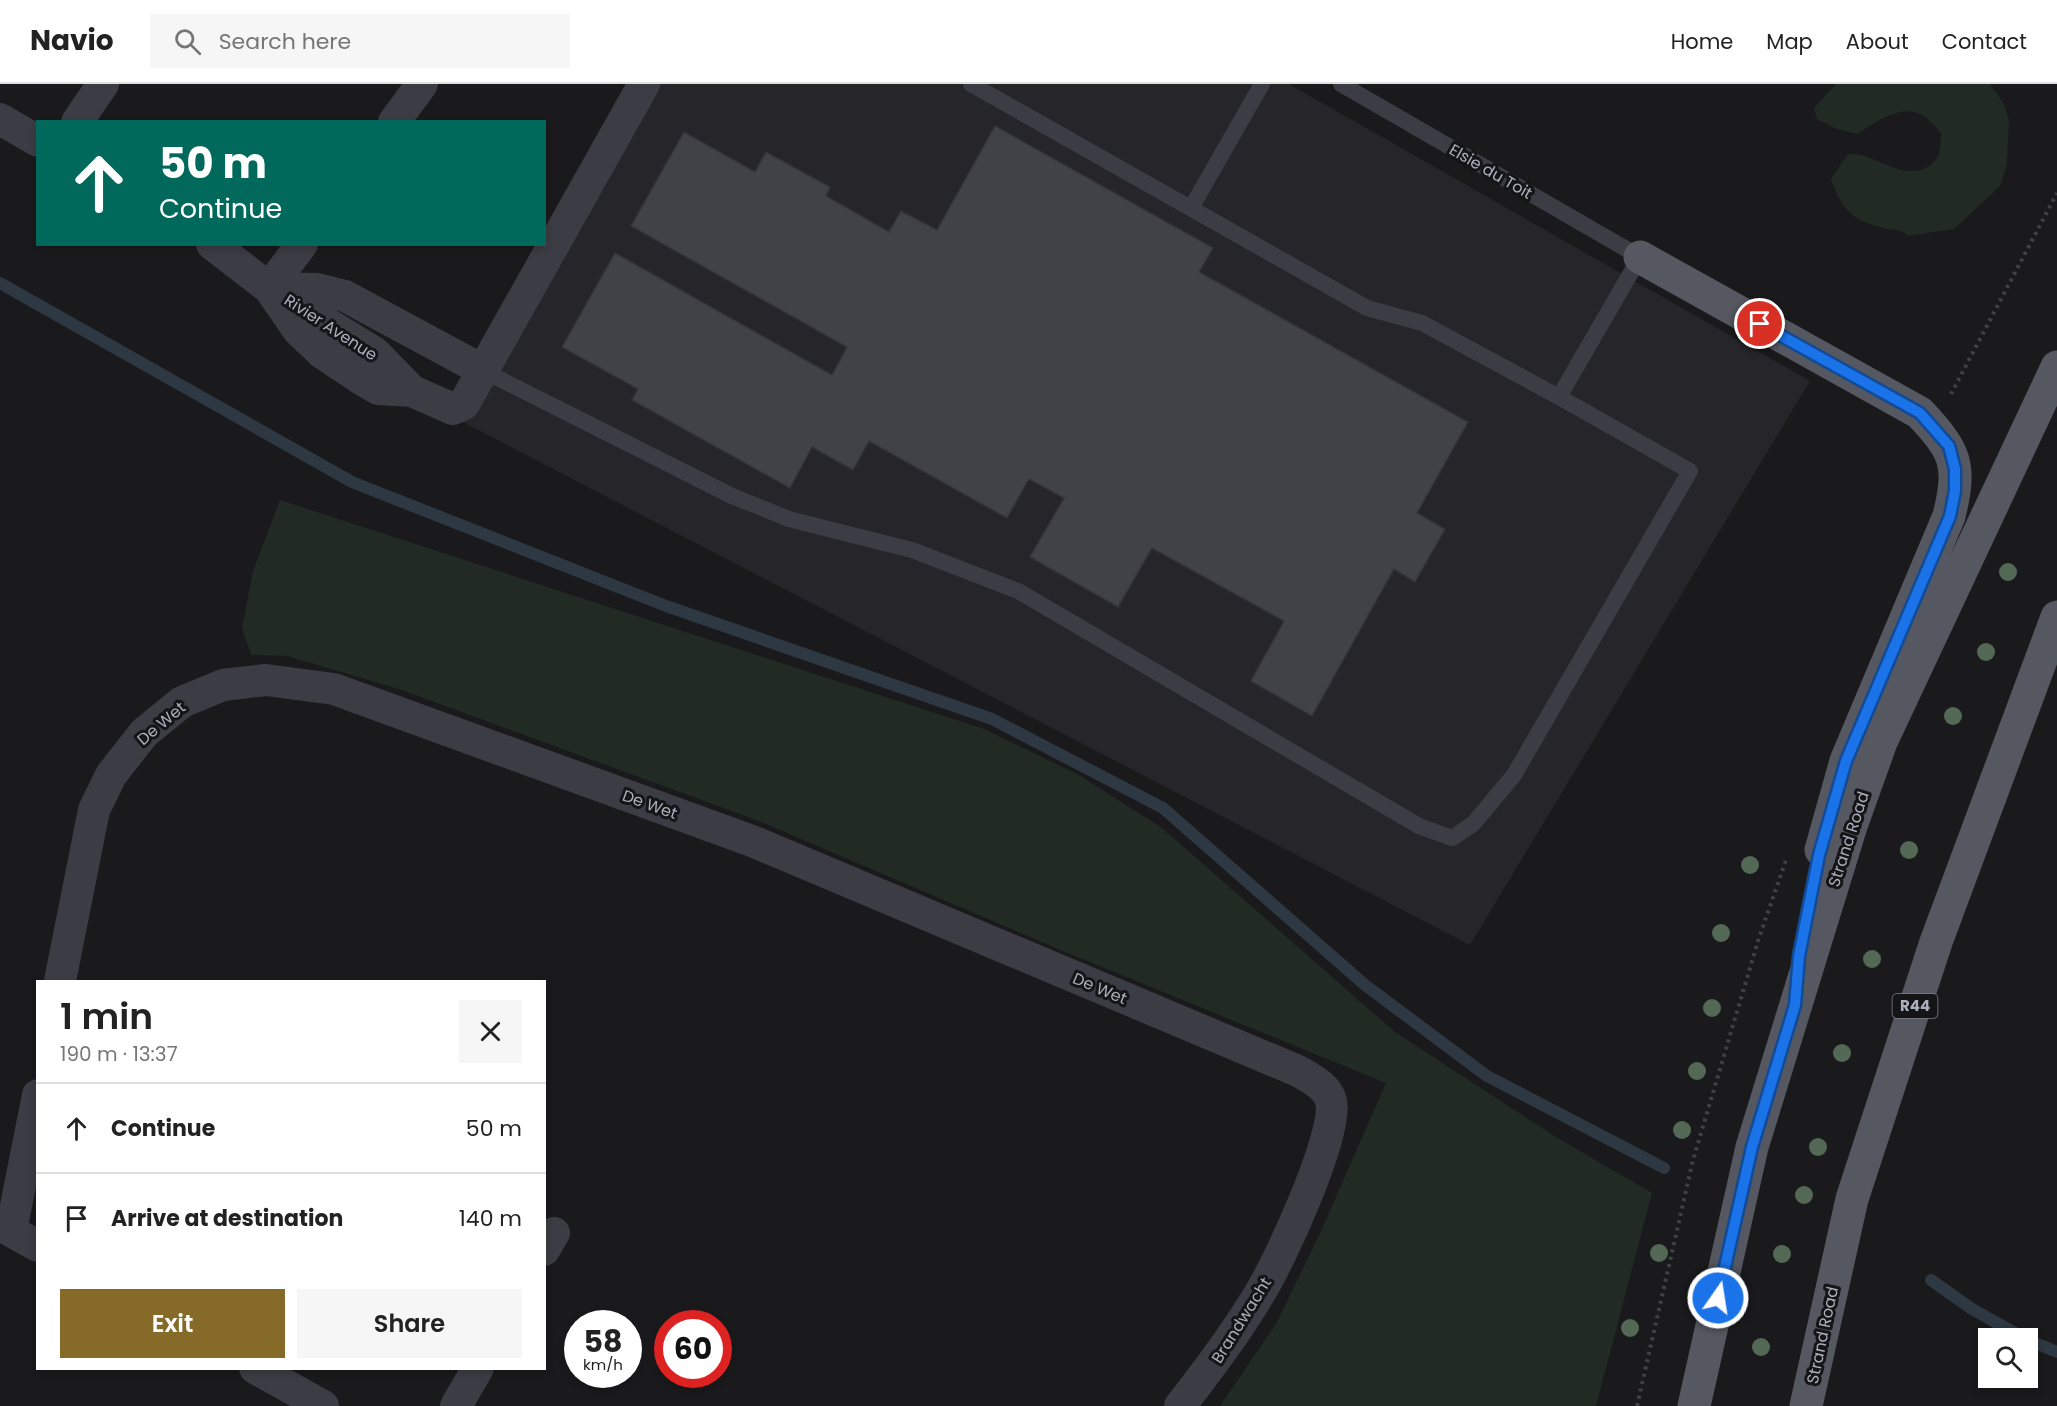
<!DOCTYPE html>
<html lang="en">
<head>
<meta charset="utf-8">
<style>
	body { margin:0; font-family:Poppins,sans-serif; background:#f6f6f6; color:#222; height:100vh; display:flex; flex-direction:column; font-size:22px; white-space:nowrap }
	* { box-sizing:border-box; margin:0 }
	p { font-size:20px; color:#767676 }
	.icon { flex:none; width:33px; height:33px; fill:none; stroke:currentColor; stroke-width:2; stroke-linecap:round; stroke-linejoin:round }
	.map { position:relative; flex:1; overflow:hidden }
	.details { position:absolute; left:36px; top:896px; width:510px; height:390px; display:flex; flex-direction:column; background:#fff; border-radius:0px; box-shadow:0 3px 9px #0003 }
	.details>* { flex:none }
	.top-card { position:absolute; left:36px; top:36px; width:510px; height:126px; border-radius:0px; box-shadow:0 3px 9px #0003; background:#00695c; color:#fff; overflow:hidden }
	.buttons { position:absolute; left:1978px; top:1244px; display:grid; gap:12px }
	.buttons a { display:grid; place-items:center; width:60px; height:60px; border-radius:0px; background:#fff; box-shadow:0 3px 9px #0003; font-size:30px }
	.speed { position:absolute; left:564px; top:1226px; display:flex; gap:12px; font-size:30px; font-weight:700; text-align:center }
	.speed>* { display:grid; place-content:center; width:78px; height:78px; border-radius:50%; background:#fff; box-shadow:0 3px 9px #0003; line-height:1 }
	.speed small { font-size:15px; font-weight:400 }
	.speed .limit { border:9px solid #d22; background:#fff; color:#111 }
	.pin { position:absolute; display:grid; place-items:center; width:51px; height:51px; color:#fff; margin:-26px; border:3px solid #fff; border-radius:50%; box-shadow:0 2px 6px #0007 }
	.me { position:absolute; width:66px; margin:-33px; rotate:13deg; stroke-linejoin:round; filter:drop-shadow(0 0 4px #0008) }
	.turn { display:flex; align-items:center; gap:21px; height:126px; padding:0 24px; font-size:27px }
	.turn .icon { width:78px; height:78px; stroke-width:2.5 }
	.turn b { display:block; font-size:42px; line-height:51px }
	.round { display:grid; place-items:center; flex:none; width:63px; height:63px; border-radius:0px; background:#f6f6f6 }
	.headline { display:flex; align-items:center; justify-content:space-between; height:102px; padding:0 24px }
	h1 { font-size:36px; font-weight:600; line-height:45px }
	.button { display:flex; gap:12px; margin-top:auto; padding:12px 24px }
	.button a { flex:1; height:69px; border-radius:0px; background:#856a28; color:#fff; font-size:24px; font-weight:600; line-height:69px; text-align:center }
	.button a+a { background:#f6f6f6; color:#222 }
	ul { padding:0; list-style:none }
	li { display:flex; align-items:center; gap:18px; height:90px; padding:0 24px; border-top:2px solid #e0e0e0 }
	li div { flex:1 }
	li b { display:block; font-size:22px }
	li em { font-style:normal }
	header { display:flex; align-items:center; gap:36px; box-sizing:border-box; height:84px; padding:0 30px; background:#fff; border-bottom:2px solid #e0e0e0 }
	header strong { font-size:28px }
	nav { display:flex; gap:33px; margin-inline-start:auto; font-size:21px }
	.search { width:420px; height:54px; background:#f6f6f6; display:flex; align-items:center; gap:15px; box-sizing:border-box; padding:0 21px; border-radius:0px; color:#767676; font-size:22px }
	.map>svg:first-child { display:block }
	.built { fill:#26262a }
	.green { fill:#212b23 }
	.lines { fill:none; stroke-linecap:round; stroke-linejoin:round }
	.stream { stroke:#2e3842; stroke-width:12 }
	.building { fill:#414247; stroke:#343439; stroke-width:1.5 }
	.path { stroke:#404249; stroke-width:4; stroke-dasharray:3 4.5; stroke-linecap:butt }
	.lane { stroke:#3c3d44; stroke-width:16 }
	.street { stroke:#3c3d44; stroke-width:32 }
	.primary { stroke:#565861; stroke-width:33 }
	.tree { fill:#536956 }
	.route-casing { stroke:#114b97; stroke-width:15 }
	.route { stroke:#1a73e8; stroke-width:10 }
	.labels { text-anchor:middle; stroke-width:6; stroke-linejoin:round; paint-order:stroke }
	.shield { fill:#151517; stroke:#7e828b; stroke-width:1.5 }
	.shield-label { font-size:15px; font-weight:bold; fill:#abb0bd }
	.street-label { font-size:16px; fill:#abb0bd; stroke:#151517 }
</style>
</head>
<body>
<header>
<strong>Navio</strong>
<div class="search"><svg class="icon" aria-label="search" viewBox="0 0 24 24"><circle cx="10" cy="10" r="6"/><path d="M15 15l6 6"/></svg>Search here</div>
<nav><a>Home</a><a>Map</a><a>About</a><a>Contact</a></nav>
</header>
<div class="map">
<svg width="2057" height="1322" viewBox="0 0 2057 1322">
	<rect width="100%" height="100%" fill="#1a1a1c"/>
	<!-- built -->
	<path class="built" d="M647 0H1289L1810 297 1470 861 453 333Z"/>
	<!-- green -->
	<path class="green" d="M1836 0H1990L2004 20 2009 37 2007 81 2000 102 1954 145 1908 152 1904 148C1863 140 1845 137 1831 95L1848 70C1877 68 1899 98 1928 83 1940 77 1941 62 1941 50 1914 10 1887 31 1857 50L1837 45 1817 35 1814 24Z
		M280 416 984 645 1079 691 1162 744 1395 948 1556 1053 1652 1109 1596 1322H1220L1276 1240 1322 1145 1386 999 1063 867 759 737 399 605 287 572 251 571 242 544 253 487Z"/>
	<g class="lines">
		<!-- stream -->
		<path class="stream" d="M0 199 352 398 666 522 992 635 1163 724 1365 901 1487 992 1664 1084
			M1931 1196 1972 1225 2024 1254
			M2028 1256 2057 1268"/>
	</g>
	<!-- building -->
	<path class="building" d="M995 42 1213 164 1199 188 1468 338 1417 429 1445 445 1415 498 1394 485 1312 632 1251 597 1284 537 1152 464 1118 523 1030 473 1064 414 1029 395 1007 434 869 357 853 386 812 363 790 404 632 316 638 305 562 263 615 169 832 291 847 263 631 142 684 48 755 88 766 68 830 103 826 112 889 148 901 127 937 146Z"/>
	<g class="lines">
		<!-- path -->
		<path class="path" d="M1951 310 2057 109
			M1637 1322 1693 1076 1758 857 1786 776"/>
		<!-- lane -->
		<path class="lane" d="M971 0 1367 224 1422 239 1559 313
			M1191 124 1262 0
			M484 287 732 412 789 435 912 466 1018 507 1419 742 1452 754 1473 740 1514 691 1690 387 1559 313 1640 173 1341 0"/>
		<!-- street -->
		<path class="street" d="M0 35 38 57
			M77 38 103 0
			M394 38 422 0
			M212 160 269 204 375 269 412 307
			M269 204 298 246 322 269 361 295 378 305 412 307 453 325 464 320 644 0
			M269 204 302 160
			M270 204 317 205 345 212 484 287
			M60 897 94 726 111 691 144 649 182 618 223 601 266 596 334 605 752 757 1298 987C1310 994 1327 1002 1331 1017 1339 1049 1280 1176 1261 1207 1237 1248 1209 1285 1180 1322
			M0 1141 38 1162
			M11 1147 38 1011
			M544 1166 554 1149
			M255 1284 323 1322
			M456 1322 478 1284"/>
		<!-- primary -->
		<path class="primary" d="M1640 173 1920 329C1955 367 1962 379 1949 432L1846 677 1821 766
			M1694 1322 1752 1063 1851 742 1881 658 2057 283
			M1806 1322 1852 1115 1936 858 2057 533"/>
	</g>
	<!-- trees -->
	<g class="tree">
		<circle cx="2008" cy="488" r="9"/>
		<circle cx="1986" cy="568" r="9"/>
		<circle cx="1953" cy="632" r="9"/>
		<circle cx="1909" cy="766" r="9"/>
		<circle cx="1750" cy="781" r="9"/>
		<circle cx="1721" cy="849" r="9"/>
		<circle cx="1872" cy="875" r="9"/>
		<circle cx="1712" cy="924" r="9"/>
		<circle cx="1842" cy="969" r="9"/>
		<circle cx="1697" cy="987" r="9"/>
		<circle cx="1682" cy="1046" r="9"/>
		<circle cx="1818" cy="1063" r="9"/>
		<circle cx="1804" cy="1111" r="9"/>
		<circle cx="1659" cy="1169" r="9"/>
		<circle cx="1782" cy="1170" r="9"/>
		<circle cx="1630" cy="1244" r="9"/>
		<circle cx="1761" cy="1263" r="9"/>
	</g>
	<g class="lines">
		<defs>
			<path id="route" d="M1718 1214 1752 1063 1795 921 1799 872 1819 771 1846 677 1950 432 1955 407V385L1949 362 1920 329 1760 240"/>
		</defs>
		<!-- route casing -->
		<use href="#route" class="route-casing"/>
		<!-- route -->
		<use href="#route" class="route"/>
	</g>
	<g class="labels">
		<!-- shield labels -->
		<rect class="shield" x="1892.5" y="910" width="45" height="24" rx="4.5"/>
		<g class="shield-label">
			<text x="1915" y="927">R44</text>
		</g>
		<!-- street labels -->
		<g class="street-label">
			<text transform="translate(1491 87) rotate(30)" y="6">Elsie du Toit</text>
			<text transform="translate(331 243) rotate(33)" y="6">Rivier Avenue</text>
			<text transform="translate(161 639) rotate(-40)" y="6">De Wet</text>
			<text transform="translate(650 720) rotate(20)" y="6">De Wet</text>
			<text transform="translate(1848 755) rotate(-72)" y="6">Strand Road</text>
			<text transform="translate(1100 904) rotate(23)" y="6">De Wet</text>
			<text transform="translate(1241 1236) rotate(-58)" y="6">Brandwacht</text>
			<text transform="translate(1822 1251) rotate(-78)" y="6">Strand Road</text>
		</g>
	</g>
</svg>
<div class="buttons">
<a><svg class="icon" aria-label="search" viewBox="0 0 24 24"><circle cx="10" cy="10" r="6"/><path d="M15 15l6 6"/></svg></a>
</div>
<div class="speed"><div>58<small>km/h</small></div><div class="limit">60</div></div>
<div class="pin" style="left:1760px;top:240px;background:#d93025"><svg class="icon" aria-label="arrive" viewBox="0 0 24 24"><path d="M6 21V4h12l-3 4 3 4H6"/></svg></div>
<svg class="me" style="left:1718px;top:1214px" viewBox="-20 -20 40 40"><circle r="17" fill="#1a73e8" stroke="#fff" stroke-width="3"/><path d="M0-11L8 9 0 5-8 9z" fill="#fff"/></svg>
<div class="top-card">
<div class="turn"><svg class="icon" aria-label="ahead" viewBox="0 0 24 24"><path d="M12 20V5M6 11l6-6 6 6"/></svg><div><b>50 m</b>Continue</div></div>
</div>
<section class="details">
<div class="headline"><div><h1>1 min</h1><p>190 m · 13:37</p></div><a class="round"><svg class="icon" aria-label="close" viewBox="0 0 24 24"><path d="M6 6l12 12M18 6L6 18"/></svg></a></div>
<ul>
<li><svg class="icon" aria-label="ahead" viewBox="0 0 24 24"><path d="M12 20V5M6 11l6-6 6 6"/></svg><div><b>Continue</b></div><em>50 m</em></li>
<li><svg class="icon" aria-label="arrive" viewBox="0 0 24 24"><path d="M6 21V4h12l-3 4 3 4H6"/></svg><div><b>Arrive at destination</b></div><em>140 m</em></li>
</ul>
<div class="button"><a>Exit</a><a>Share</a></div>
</section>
</div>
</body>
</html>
